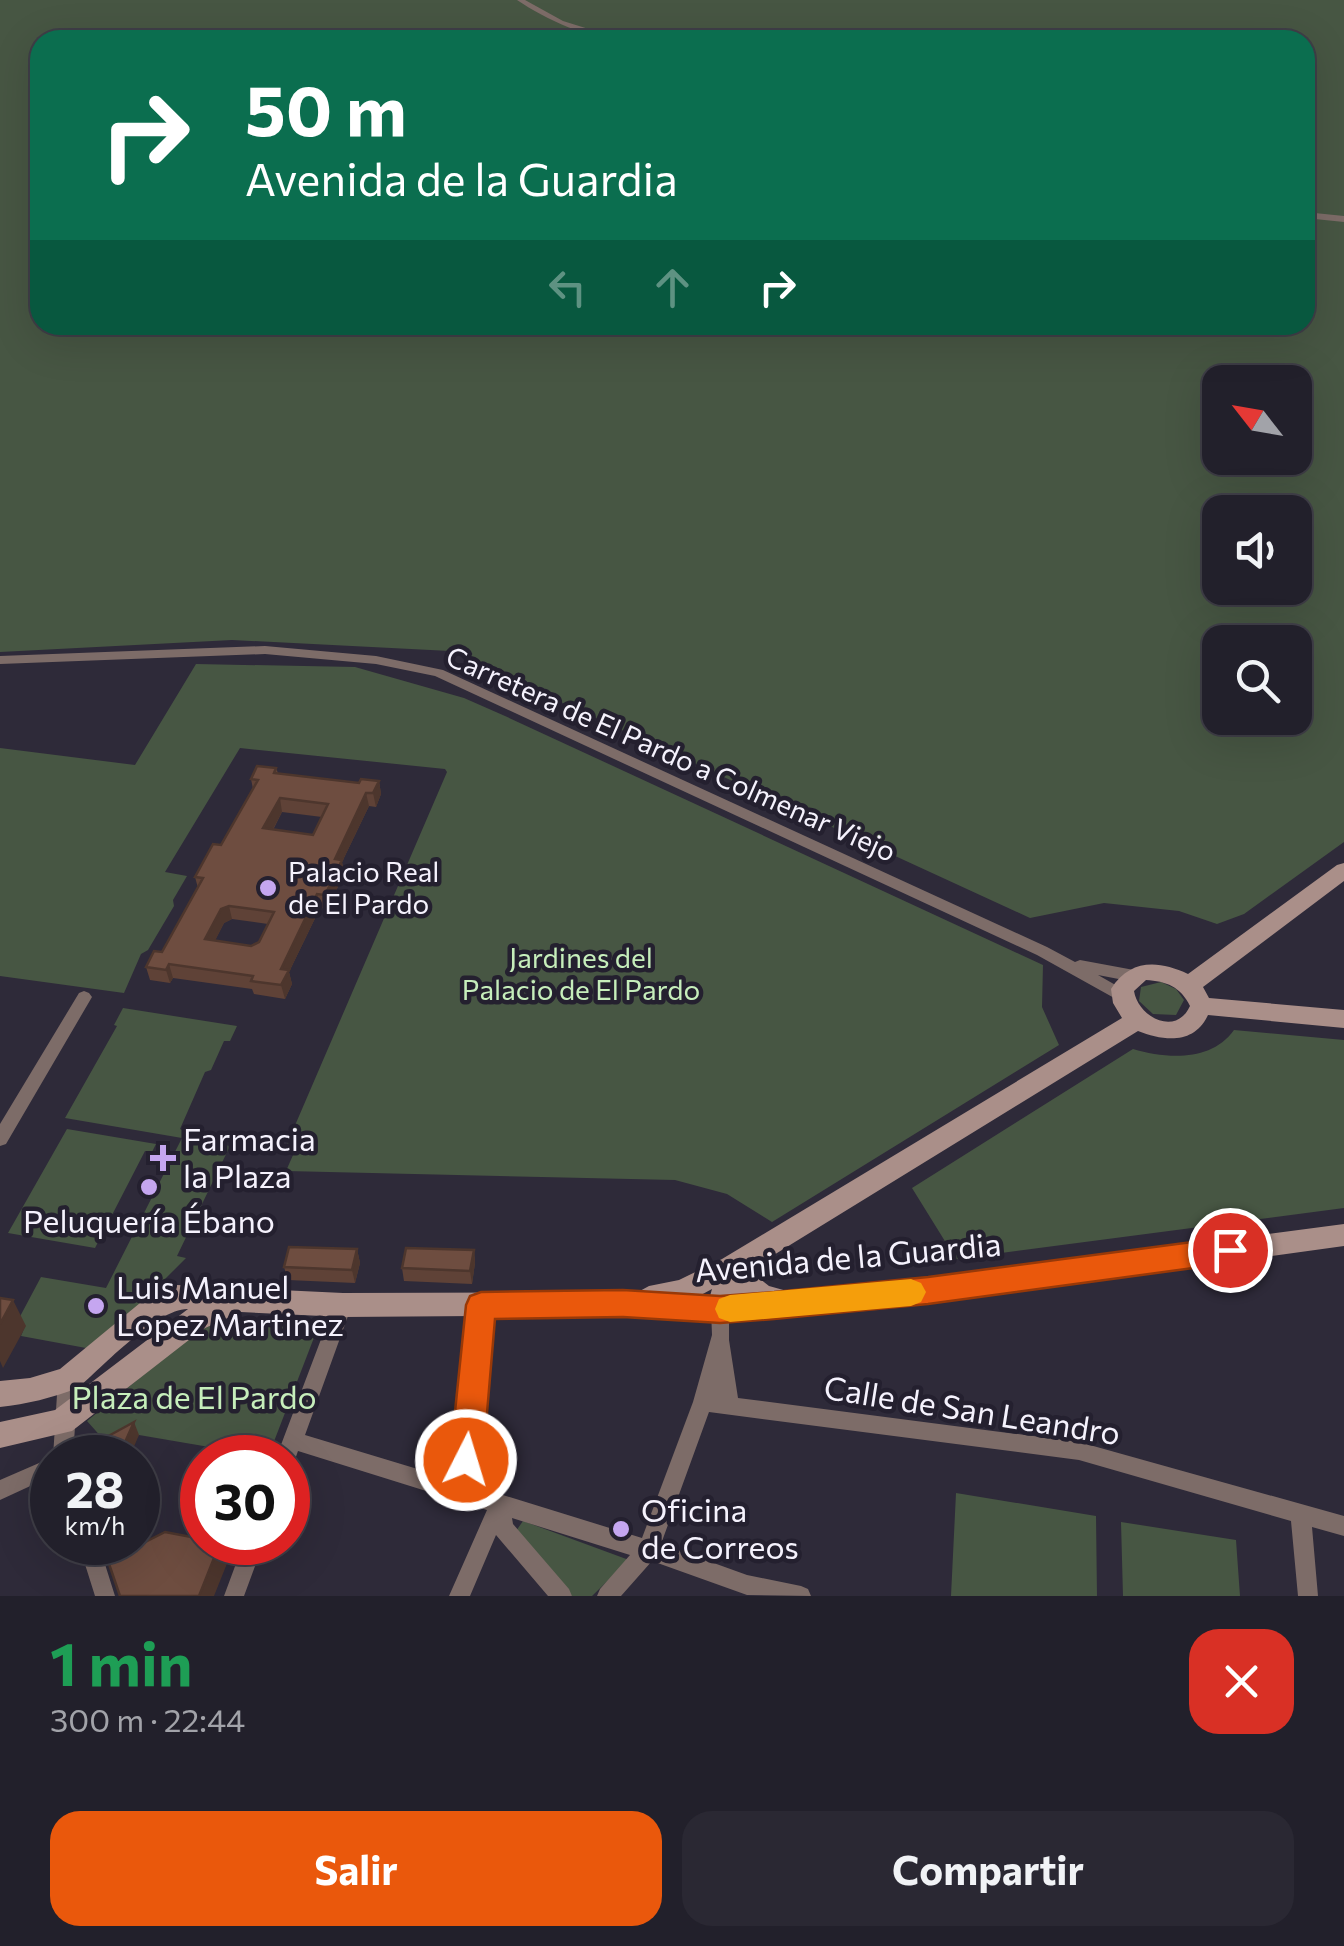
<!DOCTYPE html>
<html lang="es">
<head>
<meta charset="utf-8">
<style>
	body { margin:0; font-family:Commissioner,sans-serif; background:#2a2833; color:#f1f3f6; height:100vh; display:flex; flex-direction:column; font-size:38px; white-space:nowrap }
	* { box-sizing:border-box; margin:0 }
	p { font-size:32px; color:#a2a3a9 }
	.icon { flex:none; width:55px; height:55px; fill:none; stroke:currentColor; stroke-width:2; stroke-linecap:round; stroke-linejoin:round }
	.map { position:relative; height:1596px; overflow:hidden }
	.panel { display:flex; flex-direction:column; background:#22202b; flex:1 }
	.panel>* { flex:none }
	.hud { position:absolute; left:30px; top:30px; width:1285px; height:305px; border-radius:30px; box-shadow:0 10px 40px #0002,0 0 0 2px #3f3e47; background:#0b6e4f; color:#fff; overflow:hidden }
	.needle { width:65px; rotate:301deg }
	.buttons { position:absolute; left:1202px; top:365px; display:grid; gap:20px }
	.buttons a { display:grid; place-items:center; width:110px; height:110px; border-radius:20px; background:#22202b; box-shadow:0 10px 40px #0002,0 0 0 2px #3f3e47; font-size:50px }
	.speed { position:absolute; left:30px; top:1435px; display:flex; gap:20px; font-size:50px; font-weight:700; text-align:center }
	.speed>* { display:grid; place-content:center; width:130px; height:130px; border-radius:50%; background:#22202b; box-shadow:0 10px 40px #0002,0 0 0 2px #3f3e47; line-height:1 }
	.speed small { font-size:25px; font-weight:400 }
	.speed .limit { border:15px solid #d22; background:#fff; color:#111 }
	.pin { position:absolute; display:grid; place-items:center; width:85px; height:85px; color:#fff; margin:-42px; border:5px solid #fff; border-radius:50%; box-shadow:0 2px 10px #0007 }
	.me { position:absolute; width:110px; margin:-55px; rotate:5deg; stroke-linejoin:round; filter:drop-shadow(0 0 8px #0008) }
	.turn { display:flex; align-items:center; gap:35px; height:210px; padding:0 50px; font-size:45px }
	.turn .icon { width:130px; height:130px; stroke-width:2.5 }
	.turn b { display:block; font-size:70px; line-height:85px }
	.lanes { display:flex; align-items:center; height:95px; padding:0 50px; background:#0003; justify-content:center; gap:50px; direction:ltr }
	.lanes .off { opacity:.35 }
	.round { display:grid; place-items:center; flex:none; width:105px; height:105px; border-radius:30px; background:#2a2833 }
	.head { display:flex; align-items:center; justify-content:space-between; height:170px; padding:0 50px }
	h1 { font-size:60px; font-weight:700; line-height:75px; color:#1e9e55 }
	.button { display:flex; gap:20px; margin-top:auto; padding:20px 50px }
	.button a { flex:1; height:115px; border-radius:30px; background:#ea580c; color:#fff; font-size:40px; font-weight:700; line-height:115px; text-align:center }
	.button a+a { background:#2a2833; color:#f1f3f6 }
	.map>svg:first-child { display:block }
	.green { fill:#475643; fill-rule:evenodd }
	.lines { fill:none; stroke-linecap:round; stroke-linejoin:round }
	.street { fill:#7d6c68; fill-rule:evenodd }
	.secondary { fill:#aa8f89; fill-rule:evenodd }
	.wall { fill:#5f4237; fill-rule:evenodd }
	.shaded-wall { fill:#4d362d }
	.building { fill:#6e4d40; stroke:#4d362d; stroke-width:2.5; fill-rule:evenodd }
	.route { fill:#ea580c; stroke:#983908; stroke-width:2.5 }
	.slow { fill:#f59e0b }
	.poi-dot { fill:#c5a6f0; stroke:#24202f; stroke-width:4 }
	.labels { text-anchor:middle; stroke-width:9; stroke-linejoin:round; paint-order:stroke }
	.street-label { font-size:28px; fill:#f5f2fd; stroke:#24202f }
	.poi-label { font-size:28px; fill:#f5f2fd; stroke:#24202f; text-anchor:start }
	.park-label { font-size:28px; fill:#c6eebb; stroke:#24202f }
	.near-poi-label { font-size:32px; fill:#f5f2fd; stroke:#24202f; text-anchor:start }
	.near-street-label { font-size:32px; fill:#f5f2fd; stroke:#24202f }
	.near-park-label { font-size:32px; fill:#c6eebb; stroke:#24202f }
</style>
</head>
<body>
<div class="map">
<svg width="1344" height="1596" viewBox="0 0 1344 1596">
	<rect width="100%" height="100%" fill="#2e2a39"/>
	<!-- green -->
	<path class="green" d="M0 0H1344V842L1244 914 1217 924 1179 911 1104 903 1030 918 450 651 232 640 0 652ZM40 40H1305V325H40ZM1220 382H1295V458H1220ZM1220 512H1295V588H1220ZM1220 642H1295V718H1220Z
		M196 664 355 667 464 698 505 716 1043 965 1042 1007 1059 1045 772 1222 727 1194 675 1180 286 1171 297 1146 287 1144 447 772 445 769 240 748 165 872 187 876 173 900 174 906 148 950 141 954 124 993 0 976V748L135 765Z
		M1161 982 1176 989 1184 1000 1176 1015 1153 1014 1139 1001 1141 987Z
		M123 1008 237 1026 230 1041H224L211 1070 205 1072 180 1129 186 1131 184 1137 230 1146 177 1256 186 1258 129 1315 86 1348 21 1336 25 1326 16 1324 41 1277 106 1288 182 1138 65 1118 117 1026 114 1025Z
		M1234 1030 1344 1040V1208L956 1259 912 1188 1133 1049C1167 1059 1211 1062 1234 1030Z
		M67 1129 156 1144 152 1152 145 1151 95 1248 8 1233Z
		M219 1322H320L268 1457 139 1435 112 1449 87 1421 196 1332Z
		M956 1493 1096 1516 1097 1596H951Z
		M523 1521 629 1560 592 1596H572L516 1531Z
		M1121 1522 1236 1540 1240 1596H1123Z"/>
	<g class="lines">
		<!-- street -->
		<path class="street" d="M517 0H525L563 21 624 40C590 40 545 19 517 0Z
			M1305 212 1344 216V222L1305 218Z
			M265 646 376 656 443 670 1047 947 1075 962 1080 960 1134 970 1139 972 1142 976 1139 980 1134 982 1098 975 1126 991 1129 995 1126 999 1121 1001 1116 999 1037 955 435 676 376 664 265 654 0 664V656Z
			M84 991 89 993 92 997 6 1144 0 1146V1124L79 993Z
			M343 1297 349 1299 352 1305 305 1435 454 1480 472 1305 475 1299 481 1297 487 1299 490 1305 474 1486 642 1538 693 1402 712 1335 711 1309 714 1303 720 1301 726 1303 729 1309V1340L738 1398 1079 1442 1344 1516V1536L1312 1527 1318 1596H1298L1291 1521 1079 1460 709 1412 661 1544 747 1575 801 1586 808 1589 811 1596 747 1595 652 1561 621 1596H597L600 1589 630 1555 512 1518 513 1524 569 1589 572 1596H548L496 1535 470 1596H449L487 1510 298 1451 293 1465 288 1467V1458H276L334 1305 337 1299Z
			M68 1370 75 1373 78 1379 73 1458H52V1476L0 1500V1480L53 1457 58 1379 61 1373Z
			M78 1542H98L115 1596H95Z
			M244 1542H264L244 1596H224Z"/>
		<!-- secondary -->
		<path class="secondary" d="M1344 863V881L1203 987 1209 998 1344 1010V1028L1208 1015C1194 1045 1164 1041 1138 1031L764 1261 759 1278 769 1286 787 1291 928 1279 1344 1224V1246L928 1303 720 1321 623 1315 343 1317 241 1312 203 1329 72 1431 0 1448V1422L55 1410 188 1309C158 1308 102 1367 78 1388 52 1398 27 1404 0 1407V1381L30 1378 60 1369 140 1303 177 1285 343 1293 638 1292 649 1286 679 1280 722 1259 1122 1018 1113 1003 1111 989C1130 959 1158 960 1188 974L1337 865ZM1146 980C1166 981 1181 987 1190 1006 1176 1037 1138 1017 1134 991ZM712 1289 710 1296H699Z"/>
	</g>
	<!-- wall -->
	<path class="wall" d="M276 768 278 773 359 783 379 781 381 794 376 807 369 806 342 862 344 873 328 909 320 908 289 972 292 984 285 999 254 994 252 989 173 978 170 983 150 980 146 967 162 952 198 888 195 877 221 845 253 789 251 779ZM282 812 322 817 313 835 273 830ZM232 919 268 924 259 942 251 946 215 940 224 923Z
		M357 1249 360 1263 355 1283 288 1280 284 1267Z
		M474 1250 475 1263 472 1284 404 1281 402 1268Z"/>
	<!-- shaded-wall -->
	<path class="shaded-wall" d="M379 781 381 794 376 807 373 793Z
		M366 793 369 806 342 862 344 873 328 909 325 895 335 859Z
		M280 798 282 812 266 842 263 828Z
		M317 894 320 908 289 972 292 984 285 999 281 985V969Z
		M229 906 232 919 224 923 209 953 205 939 221 909Z
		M169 964 173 978 170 983 166 970Z
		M357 1249 360 1263 355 1283 352 1270Z
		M474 1250 475 1263 472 1284 470 1271Z
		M13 1300 26 1326 3 1368 0 1361V1324Z
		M134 1422 139 1435 129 1458H118Z
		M220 1543 228 1561 214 1596H199Z"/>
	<!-- building -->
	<path class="building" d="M257 766 276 768 274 773 359 783 361 779 379 781 373 793H366L335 859 342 860 325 895 317 894 281 969 289 970 281 985 251 981 253 976 169 964 166 970 146 967 154 951 162 952 203 878 195 877 213 844 221 845 258 780 251 779ZM280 798 328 804 313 835 263 828ZM229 906 274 912 259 942 251 946 205 939 221 909Z
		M289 1247 357 1249 352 1270 284 1267Z
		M406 1248 474 1250 470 1271 402 1268Z
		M0 1298 13 1300 0 1324Z
		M134 1422 118 1458H84L81 1451Z
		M165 1532 202 1539V1542L220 1543 199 1596H120L108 1561Z"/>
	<!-- route -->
	<path class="route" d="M1230 1237 1241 1241 1245 1250 1241 1259 1230 1263 928 1304 774 1319 720 1323 623 1317 495 1319 483 1460 478 1471 466 1475 455 1471 450 1460 466 1305 470 1296 481 1292 623 1290 720 1296 774 1292 928 1277Z"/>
	<!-- slow -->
	<path class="slow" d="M911 1279 921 1283 926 1292 921 1302 911 1306 730 1322 719 1318 715 1309 719 1299 730 1295Z"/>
	<!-- markers -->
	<g class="poi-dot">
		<circle cx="268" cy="888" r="10"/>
		<path d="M158 1143h10v10h10v10h-10v10h-10v-10h-10v-10h10z"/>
		<circle cx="149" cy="1187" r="10"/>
		<circle cx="96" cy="1306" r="10"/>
		<circle cx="621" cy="1529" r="10"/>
	</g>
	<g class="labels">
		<!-- street labels -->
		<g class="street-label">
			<text transform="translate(671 754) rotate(24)" y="10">Carretera de El Pardo a Colmenar Viejo</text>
		</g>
		<!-- poi labels -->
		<g class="poi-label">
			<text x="288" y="882">Palacio Real<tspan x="288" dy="32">de El Pardo</tspan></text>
		</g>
		<!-- park labels -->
		<g class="park-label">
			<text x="581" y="968">Jardines del<tspan x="581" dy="32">Palacio de El Pardo</tspan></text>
		</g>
		<!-- near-poi labels -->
		<g class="near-poi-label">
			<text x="183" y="1151">Farmacia<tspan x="183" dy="37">la Plaza</tspan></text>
			<text x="149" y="1233" text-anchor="middle">Peluquería Ébano</text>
			<text x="116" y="1299">Luis Manuel<tspan x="116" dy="37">Lopez Martinez</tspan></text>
			<text x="641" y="1522">Oficina<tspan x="641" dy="37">de Correos</tspan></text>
		</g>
		<!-- near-street labels -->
		<g class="near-street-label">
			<text transform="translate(848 1258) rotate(-5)" y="11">Avenida de la Guardia</text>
			<text transform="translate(972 1411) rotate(9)" y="11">Calle de San Leandro</text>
		</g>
		<!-- near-park labels -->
		<g class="near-park-label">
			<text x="194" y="1409">Plaza de El Pardo</text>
		</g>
	</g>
</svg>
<div class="buttons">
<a><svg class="needle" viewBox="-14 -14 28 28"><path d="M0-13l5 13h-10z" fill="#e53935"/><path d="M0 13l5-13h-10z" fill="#a2a3a9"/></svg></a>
<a><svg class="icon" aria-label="sound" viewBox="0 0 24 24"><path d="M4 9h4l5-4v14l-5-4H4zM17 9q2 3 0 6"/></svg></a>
<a><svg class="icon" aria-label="search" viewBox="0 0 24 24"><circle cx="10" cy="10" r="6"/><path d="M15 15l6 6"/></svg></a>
</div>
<div class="speed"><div>28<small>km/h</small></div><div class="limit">30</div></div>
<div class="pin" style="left:1230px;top:1250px;background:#d93025"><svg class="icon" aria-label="arrive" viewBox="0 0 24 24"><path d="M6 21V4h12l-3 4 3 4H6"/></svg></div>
<svg class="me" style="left:466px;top:1460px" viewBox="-20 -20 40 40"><circle r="17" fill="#ea580c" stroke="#fff" stroke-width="3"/><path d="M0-11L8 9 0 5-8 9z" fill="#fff"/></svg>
<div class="hud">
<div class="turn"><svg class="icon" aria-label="right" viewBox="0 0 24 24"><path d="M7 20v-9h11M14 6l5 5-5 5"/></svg><div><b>50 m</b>Avenida de la Guardia</div></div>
<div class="lanes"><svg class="icon off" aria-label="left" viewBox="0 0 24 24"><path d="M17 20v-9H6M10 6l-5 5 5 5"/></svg><svg class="icon off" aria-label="ahead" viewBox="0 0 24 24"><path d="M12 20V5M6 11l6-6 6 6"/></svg><svg class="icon" aria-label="right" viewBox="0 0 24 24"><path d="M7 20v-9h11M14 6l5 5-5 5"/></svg></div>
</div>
</div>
<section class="panel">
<div class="head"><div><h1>1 min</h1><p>300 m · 22:44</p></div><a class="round" style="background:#d93025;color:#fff"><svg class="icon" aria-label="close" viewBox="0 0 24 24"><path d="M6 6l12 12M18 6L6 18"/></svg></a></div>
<div class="button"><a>Salir</a><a>Compartir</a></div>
</section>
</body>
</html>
